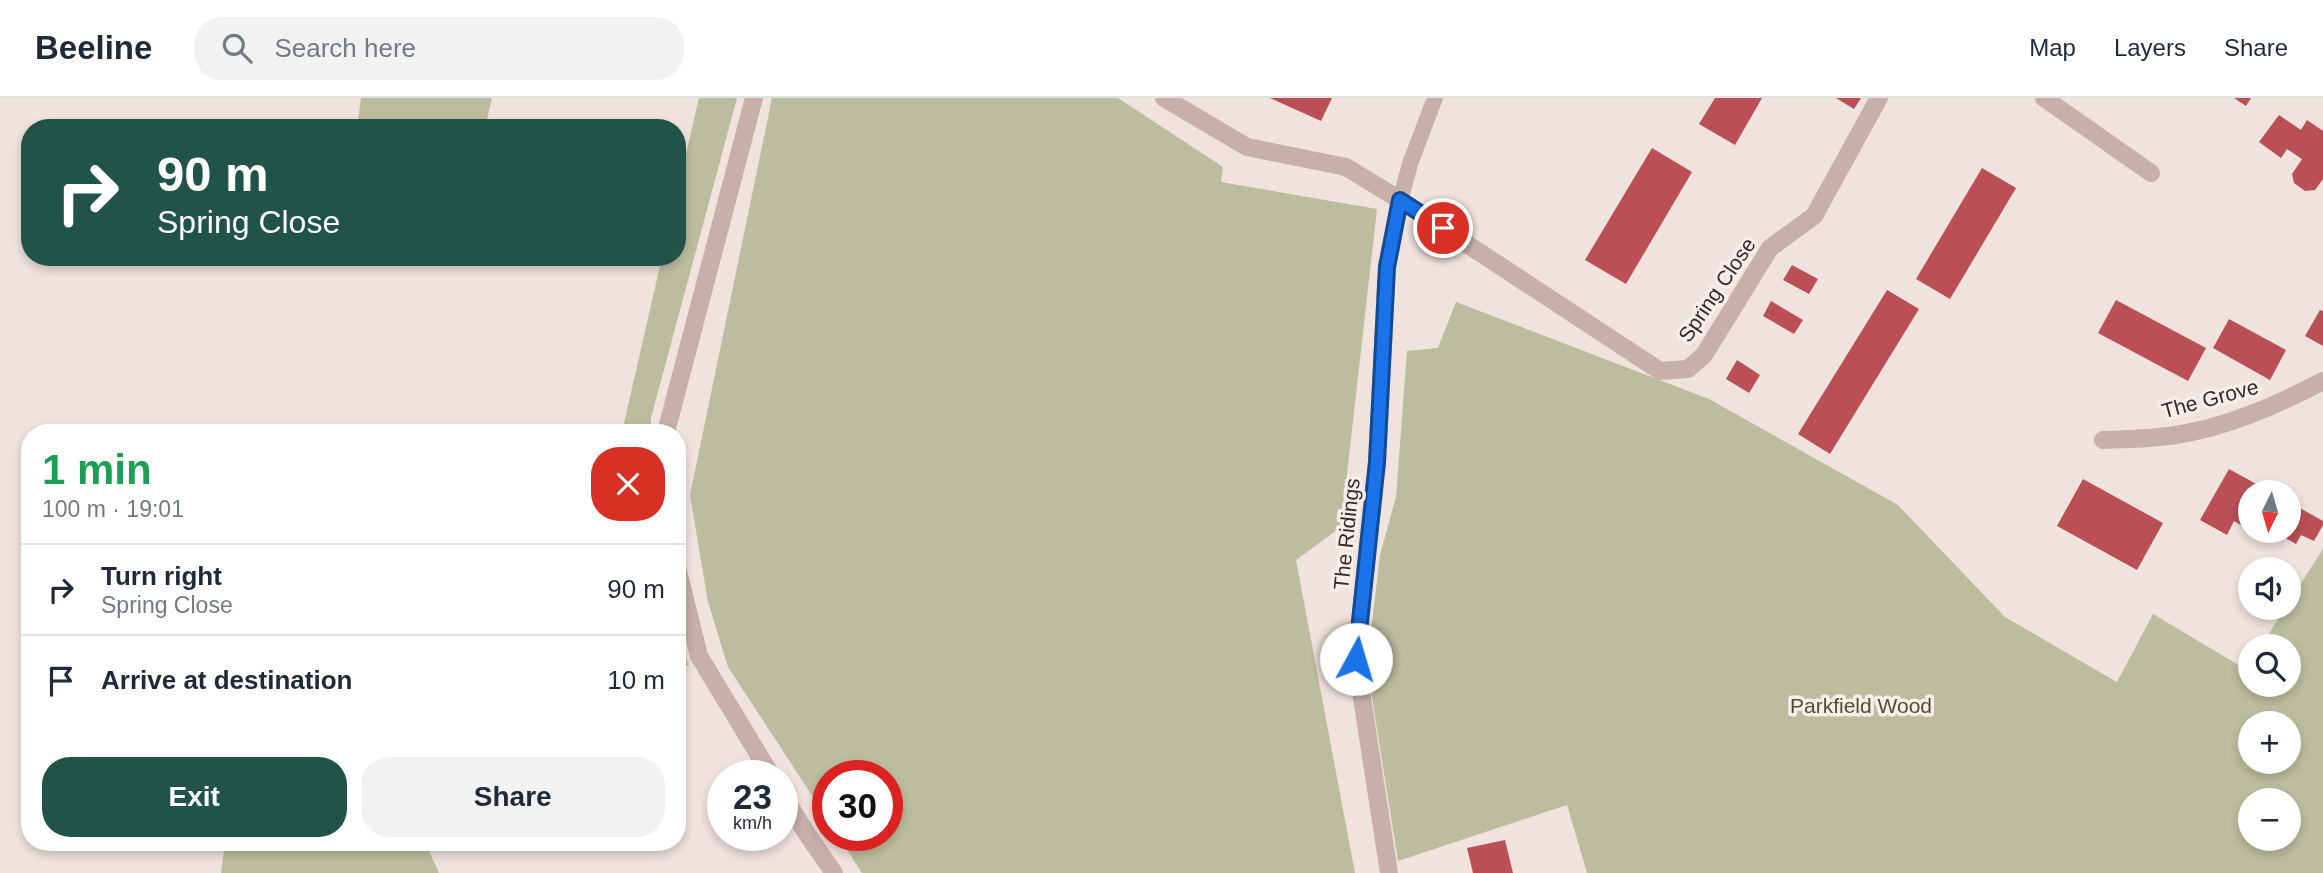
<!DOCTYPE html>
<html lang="en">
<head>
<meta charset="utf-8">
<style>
	body { margin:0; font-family:Helvetica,sans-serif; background:#f2f2f3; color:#1f2937; height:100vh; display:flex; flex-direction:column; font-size:26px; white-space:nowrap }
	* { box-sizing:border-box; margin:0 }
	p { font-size:23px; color:#747a83 }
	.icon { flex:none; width:38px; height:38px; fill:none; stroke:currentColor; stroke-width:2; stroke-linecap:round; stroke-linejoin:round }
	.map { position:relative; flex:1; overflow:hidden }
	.sheet { position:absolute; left:21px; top:326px; width:665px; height:427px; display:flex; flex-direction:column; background:#fff; border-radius:28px; box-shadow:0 4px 10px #0003 }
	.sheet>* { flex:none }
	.banner { position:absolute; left:21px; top:21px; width:665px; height:147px; border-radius:28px; box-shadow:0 4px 10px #0003; background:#225348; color:#fff; overflow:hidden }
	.needle { width:46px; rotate:185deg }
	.controls { position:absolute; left:2238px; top:382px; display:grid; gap:14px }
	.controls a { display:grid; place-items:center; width:63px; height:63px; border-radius:50%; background:#fff; box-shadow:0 4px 10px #0003; font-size:35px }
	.speed { position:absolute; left:707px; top:662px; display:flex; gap:14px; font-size:35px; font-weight:700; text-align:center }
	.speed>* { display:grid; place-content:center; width:91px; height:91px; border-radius:50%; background:#fff; box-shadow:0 4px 10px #0003; line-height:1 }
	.speed small { font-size:18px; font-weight:400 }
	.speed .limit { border:10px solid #d22; background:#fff; color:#111 }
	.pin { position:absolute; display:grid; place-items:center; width:60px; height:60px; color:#fff; margin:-30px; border:4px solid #fff; border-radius:50%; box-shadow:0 2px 7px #0007 }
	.me { position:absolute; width:77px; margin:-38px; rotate:6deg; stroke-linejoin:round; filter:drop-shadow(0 0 5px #0008) }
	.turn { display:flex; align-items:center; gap:24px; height:147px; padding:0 21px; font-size:32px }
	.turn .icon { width:91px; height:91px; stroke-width:2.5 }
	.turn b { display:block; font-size:49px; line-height:60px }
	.round { display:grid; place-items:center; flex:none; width:74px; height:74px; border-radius:28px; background:#f2f2f3 }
	.head { display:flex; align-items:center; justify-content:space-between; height:119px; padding:0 21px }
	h1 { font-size:42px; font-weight:800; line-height:52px; color:#1e9e55 }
	.primary-button { display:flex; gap:14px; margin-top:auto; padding:14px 21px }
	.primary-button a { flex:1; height:80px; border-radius:28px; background:#225348; color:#fff; font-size:28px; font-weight:800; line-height:80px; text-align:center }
	.primary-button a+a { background:#f2f2f3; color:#1f2937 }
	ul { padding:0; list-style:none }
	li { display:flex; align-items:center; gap:21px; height:91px; padding:0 21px; border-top:2px solid #e0e1e3 }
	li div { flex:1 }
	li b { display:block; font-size:26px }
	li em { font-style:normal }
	header { display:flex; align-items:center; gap:42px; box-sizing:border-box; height:98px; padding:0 35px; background:#fff; border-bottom:2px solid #e0e1e3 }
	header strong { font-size:33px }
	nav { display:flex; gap:38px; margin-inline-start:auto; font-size:24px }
	.search { width:490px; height:63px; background:#f2f2f3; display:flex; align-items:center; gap:18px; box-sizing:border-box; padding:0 24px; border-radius:28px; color:#747a83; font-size:26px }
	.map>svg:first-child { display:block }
	.green { fill:#bcbd9e; fill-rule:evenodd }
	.building { fill:#ba5055 }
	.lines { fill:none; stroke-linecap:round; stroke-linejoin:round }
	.service { stroke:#c7afaa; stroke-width:16 }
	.minor { stroke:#c7afaa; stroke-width:18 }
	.route-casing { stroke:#114b97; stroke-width:18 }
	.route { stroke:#1a73e8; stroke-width:12 }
	.labels { text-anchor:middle; stroke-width:7; stroke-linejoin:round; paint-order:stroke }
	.street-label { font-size:21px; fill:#352929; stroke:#f8ede9 }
	.park-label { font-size:21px; fill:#4e512f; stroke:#f8ede9 }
</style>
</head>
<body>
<header>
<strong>Beeline</strong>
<div class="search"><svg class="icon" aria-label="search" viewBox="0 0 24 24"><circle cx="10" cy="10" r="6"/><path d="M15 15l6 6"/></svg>Search here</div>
<nav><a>Map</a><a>Layers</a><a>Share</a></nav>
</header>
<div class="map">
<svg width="2323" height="775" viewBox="0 0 2323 775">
	<rect width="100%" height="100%" fill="#f0e2dd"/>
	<!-- green -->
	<path class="green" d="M361 0H492L485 30H357Z
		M699 0H737L651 320V334H622L662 159H677V95Z
		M772 0H1118L1223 69 1221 84 1377 111 1341 429 1296 462 1355 775H862L837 737H887V677H828V722L728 569 708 504 690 397Z
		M1456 204 1709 301 1898 407 2005 519 2117 584 2153 516 2245 571 2250 564V586H2289V548H2261L2286 509H2289V504L2323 451V775H1587L1567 707 1398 763 1367 568 1380 457 1396 399 1407 253 1438 250ZM2250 625H2289V663H2250ZM2250 702H2289V740H2250Z
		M677 534 689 568 677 567Z
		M225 744H425L439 775H221Z"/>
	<!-- building -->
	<path class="building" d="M1270 0H1332L1321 23Z
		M1715 0H1762L1735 47 1699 26Z
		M1836 0H1861L1854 11Z
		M2234 0H2251L2246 8Z
		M2279 17 2301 32 2307 22 2323 33V81L2315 92 2305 93 2294 85 2292 76 2302 61 2287 51 2281 60 2259 44Z
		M1652 50 1692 74 1626 186 1585 162Z
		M1982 70 2016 90 1950 201 1916 181Z
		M1792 167 1818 181 1809 196 1783 182Z
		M1887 192 1919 211 1830 356 1798 336Z
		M2116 202 2206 250 2188 283 2098 235Z
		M1771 203 1803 222 1794 236 1763 218Z
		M2320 212 2323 213V248L2305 238Z
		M2229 221 2286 252 2270 282 2213 250Z
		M1737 262 1760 277 1749 295 1726 281Z
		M2229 371 2271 394H2250V432H2289V404L2323 423V427L2314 443 2301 437 2296 446 2277 435 2271 445 2234 423 2227 437 2200 422Z
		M2083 381 2163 425 2137 472 2057 428Z
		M1505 742 1513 775H1473L1467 750Z"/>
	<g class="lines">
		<!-- service -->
		<path class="service" d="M1400 102 1411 63 1435 0"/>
		<!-- minor -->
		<path class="minor" d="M1164 0 1247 49 1346 69 1400 102 1660 273 1688 271 1704 257 1770 150 1814 118 1879 0
			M2044 0 2151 75
			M666 334 754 0
			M2103 342C2125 341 2147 341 2169 338 2223 331 2275 308 2323 283
			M677 469 699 558 771 677
			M782 696 807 736 834 775
			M1389 775 1356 561 1377 364 1387 168 1400 102"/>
	</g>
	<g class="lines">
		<defs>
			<path id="route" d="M1356 561 1377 364 1387 169 1400 102 1443 130"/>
		</defs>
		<!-- route casing -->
		<use href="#route" class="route-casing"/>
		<!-- route -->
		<use href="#route" class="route"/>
	</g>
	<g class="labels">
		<!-- street labels -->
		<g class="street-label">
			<text transform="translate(1717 192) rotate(-56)" y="7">Spring Close</text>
			<text transform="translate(2210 301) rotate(-15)" y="7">The Grove</text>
			<text transform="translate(1347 436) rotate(-84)" y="7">The Ridings</text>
		</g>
		<!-- park labels -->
		<g class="park-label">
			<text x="1861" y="615">Parkfield Wood</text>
		</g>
	</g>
</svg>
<div class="controls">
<a><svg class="needle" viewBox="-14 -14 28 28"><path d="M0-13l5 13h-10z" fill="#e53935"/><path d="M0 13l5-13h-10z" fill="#747a83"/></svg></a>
<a><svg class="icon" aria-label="sound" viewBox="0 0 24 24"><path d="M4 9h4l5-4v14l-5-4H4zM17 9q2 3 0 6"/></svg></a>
<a><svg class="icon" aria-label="search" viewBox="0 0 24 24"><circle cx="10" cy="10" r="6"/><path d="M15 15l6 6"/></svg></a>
<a>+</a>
<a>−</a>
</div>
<div class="speed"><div>23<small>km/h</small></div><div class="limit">30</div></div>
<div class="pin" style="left:1443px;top:130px;background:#d93025"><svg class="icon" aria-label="arrive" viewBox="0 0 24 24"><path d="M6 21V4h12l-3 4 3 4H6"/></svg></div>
<svg class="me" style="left:1356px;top:561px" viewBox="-20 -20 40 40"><circle r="19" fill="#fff"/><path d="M0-13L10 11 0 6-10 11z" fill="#1a73e8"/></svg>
<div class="banner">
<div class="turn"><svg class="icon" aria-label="right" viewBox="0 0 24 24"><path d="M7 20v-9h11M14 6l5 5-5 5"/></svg><div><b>90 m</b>Spring Close</div></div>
</div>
<section class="sheet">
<div class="head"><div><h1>1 min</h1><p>100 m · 19:01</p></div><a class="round" style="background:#d93025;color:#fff"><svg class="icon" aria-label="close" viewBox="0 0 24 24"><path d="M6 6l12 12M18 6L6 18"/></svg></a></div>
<ul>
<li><svg class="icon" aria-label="right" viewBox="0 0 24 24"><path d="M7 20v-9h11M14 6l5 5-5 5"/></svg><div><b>Turn right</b><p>Spring Close</p></div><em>90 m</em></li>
<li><svg class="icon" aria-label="arrive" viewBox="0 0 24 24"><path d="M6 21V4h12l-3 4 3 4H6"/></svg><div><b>Arrive at destination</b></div><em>10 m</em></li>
</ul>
<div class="primary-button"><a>Exit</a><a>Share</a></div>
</section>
</div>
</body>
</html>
